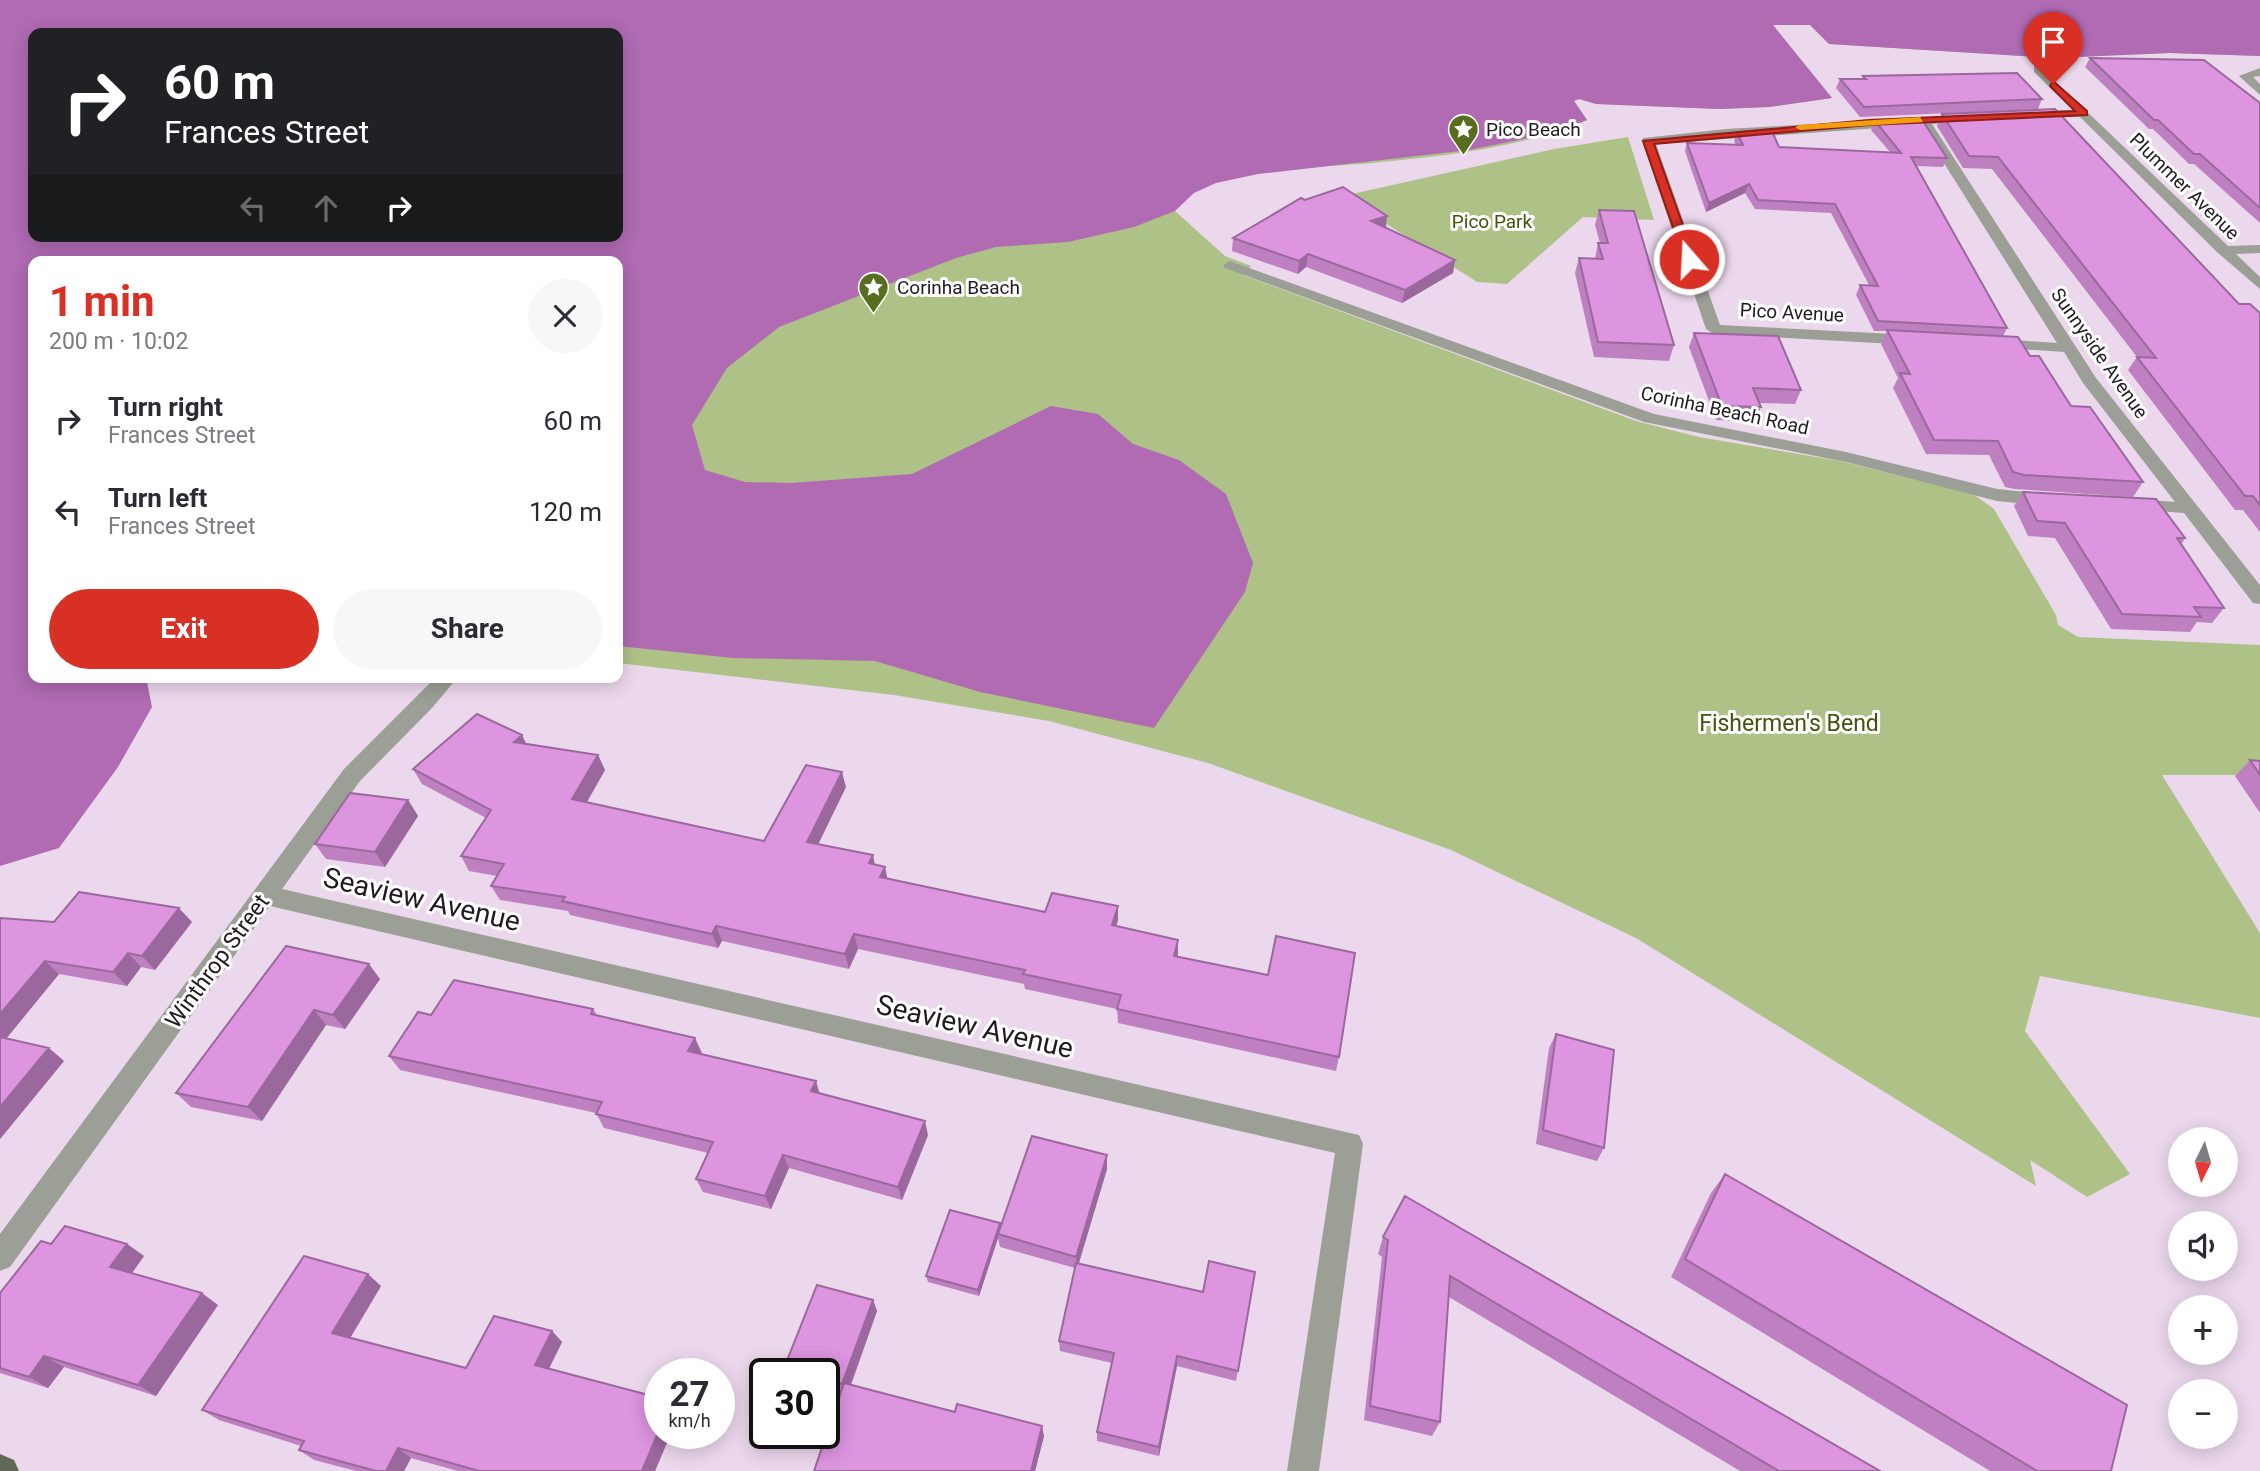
<!DOCTYPE html>
<html lang="en">
<head>
<meta charset="utf-8">
<style>
	body { margin:0; font-family:Roboto,sans-serif; background:#f7f7f7; color:#2b2b33; height:100vh; display:flex; flex-direction:column; font-size:26px; white-space:nowrap }
	* { box-sizing:border-box; margin:0 }
	p { font-size:23px; color:#7c7c81 }
	.icon { flex:none; width:38px; height:38px; fill:none; stroke:currentColor; stroke-width:2; stroke-linecap:round; stroke-linejoin:round }
	.map { position:relative; flex:1; overflow:hidden }
	.panel { position:absolute; left:28px; top:256px; width:595px; height:427px; display:flex; flex-direction:column; background:#fff; border-radius:14px; box-shadow:0 4px 18px #0003 }
	.panel>* { flex:none }
	.banner { position:absolute; left:28px; top:28px; width:595px; height:214px; border-radius:14px; box-shadow:0 4px 18px #0003; background:#202124; color:#fff; overflow:hidden }
	.needle { width:46px; rotate:185deg }
	.tools { position:absolute; left:2168px; top:1127px; display:grid; gap:14px }
	.tools a { display:grid; place-items:center; width:70px; height:70px; border-radius:50%; background:#fff; box-shadow:0 4px 18px #0003; font-size:35px }
	.speed { position:absolute; left:644px; top:1358px; display:flex; gap:14px; font-size:35px; font-weight:700; text-align:center }
	.speed>* { display:grid; place-content:center; width:91px; height:91px; border-radius:50%; background:#fff; box-shadow:0 4px 18px #0003; line-height:1 }
	.speed small { font-size:18px; font-weight:400 }
	.speed .limit { border:4px solid #111; border-radius:10px; background:#fff; color:#111 }
	.pin { position:absolute; display:grid; place-items:center; width:60px; height:60px; color:#fff; margin:-72px -30px; border-radius:50% 50% 50% 0; rotate:-45deg; box-shadow:0 0 7px #0007 }
	.pin .icon { rotate:45deg }
	.me { position:absolute; width:77px; margin:-38px; rotate:341deg; stroke-linejoin:round; filter:drop-shadow(0 0 5px #0008) }
	.turn { display:flex; align-items:center; gap:24px; height:147px; padding:0 21px; font-size:32px }
	.turn .icon { width:91px; height:91px; stroke-width:2.5 }
	.turn b { display:block; font-size:49px; line-height:60px }
	.lanes { display:flex; align-items:center; height:66px; padding:0 21px; background:#0003; justify-content:center; gap:35px; direction:ltr }
	.lanes .off { opacity:.35 }
	.round { display:grid; place-items:center; flex:none; width:74px; height:74px; border-radius:37px; background:#f7f7f7 }
	.overview { display:flex; align-items:center; justify-content:space-between; height:119px; padding:0 21px }
	h1 { font-size:42px; font-weight:700; line-height:52px; color:#d93025 }
	.primary-button { display:flex; gap:14px; margin-top:auto; padding:14px 21px }
	.primary-button a { flex:1; height:80px; border-radius:42px; background:#d93025; color:#fff; font-size:28px; font-weight:700; line-height:80px; text-align:center }
	.primary-button a+a { background:#f7f7f7; color:#2b2b33 }
	ul { padding:0; list-style:none }
	li { display:flex; align-items:center; gap:21px; height:91px; padding:0 21px }
	li div { flex:1 }
	li b { display:block; font-size:26px }
	li em { font-style:normal }
	.map>svg:first-child { display:block }
	.green { fill:#aec288 }
	.water { fill:#b06bb3; fill-rule:evenodd }
	.lines { fill:none; stroke-linecap:round; stroke-linejoin:round }
	.minor { fill:#9b9f95; fill-rule:evenodd }
	.major { fill:#636957; fill-rule:evenodd }
	.wall { fill:#be80c1 }
	.shaded-wall { fill:#9b689d }
	.building { fill:#dd95e0; stroke:#9b689d; stroke-width:2 }
	.route { fill:#d93025; stroke:#8d1f18; stroke-width:2 }
	.slow { fill:#f59e0b }
	.labels { text-anchor:middle; stroke-width:6; stroke-linejoin:round; paint-order:stroke }
	.far-poi-label { font-size:19px; fill:#211a21; stroke:#fff; text-anchor:start }
	.far-street-label { font-size:19px; fill:#211a21; stroke:#fff }
	.far-park-label { font-size:19px; fill:#42550d; stroke:#fff }
	.park-label { font-size:23px; fill:#42550d; stroke:#fff }
	.street-label { font-size:23px; fill:#211a21; stroke:#fff }
	.near-street-label { font-size:28px; fill:#211a21; stroke:#fff }
</style>
</head>
<body>
<div class="map">
<svg width="2260" height="1471" viewBox="0 0 2260 1471">
	<rect width="100%" height="100%" fill="#ecd8ed"/>
	<!-- green -->
	<path class="green" d="M1805 0H2260V56L2170 53 2053 58 1829 44 1810 25H1773L1832 98 1769 107 1719 109 1596 104 1579 99 1574 101 1587 120C1529 147 1436 157 1373 163 1326 167 1233 168 1194 192 1187 197 1181 205 1175 211L1225 256 1251 266 1243 275 1636 421 1699 437 1840 461 1973 494 1994 509 2056 615 2058 625 2078 637 2260 645V775H2162L2260 933V1018L2040 976 2025 1031 2130 1174 2087 1197 2030 1160 2036 1186 1636 938 1451 850 1208 763 1049 721 894 695 618 663V323Z
		M1628 137 1654 220 1583 217 1507 284 1477 282 1343 196 1554 149Z"/>
	<!-- water -->
	<path class="water" d="M0 0H2260V56L2170 53 2053 58 1829 44 1810 25H1773L1832 98 1769 107 1719 109 1596 104 1579 99 1574 101 1587 120 1553 133 1469 150 1258 174 1216 183 1194 193 1175 211 1134 227 1068 242 996 247 956 258 779 327 727 368 692 425 705 470 745 482 791 483 912 474 1051 406 1098 414 1133 444 1179 460 1226 494 1253 563 1245 592 1154 728 980 692 875 661 733 658 618 646V261H33V677H146L152 707 118 767 59 848 0 866ZM33 33H618V236H33Z"/>
	<g class="lines">
		<!-- minor -->
		<path class="minor" d="M2038 65 2228 246 2260 245V253L2236 254 2260 277V289L2218 253 2080 117 2029 118 2027 115 2033 111 2073 110 2034 72V66Z
			M2260 68V76L2253 77 2260 84V95L2239 76Z
			M1970 115V121L1966 122 1932 124 2096 378 2260 585V604L2253 603 2184 513 2129 509 2126 505 2129 501 2135 499 2175 502 2083 383 2064 352 1991 347V341L1997 339 2057 343 1920 125 1656 144 1720 325 1913 335 1921 340 1913 345 1714 334 1706 329 1642 141 1643 138 1726 129Z
			M1230 261 1654 414 1846 452 1997 489 2047 494 2056 500 2047 506 1997 501 1846 462 1644 422 1225 268 1223 265Z
			M436 677H458L432 708 360 781 282 889 1359 1135 1363 1144 1319 1471H1287L1335 1153 270 906 10 1267 0 1271V1234L344 769Z"/>
		<!-- major -->
		<path class="major" d="M0 1454 14 1460 19 1471H0Z"/>
	</g>
	<!-- wall -->
	<path class="wall" d="M2090 58 2260 103V223L2194 164H2189L2153 129H2149L2085 67Z
		M1863 76 2042 99 2038 109 1860 117 1836 88 1840 79H1862Z
		M1942 114 2239 304 2260 313V532L2243 510H2235L2128 370 2137 357 1992 169 1963 168 1937 126Z
		M1875 121 1947 158 1943 167 1916 166 2007 328 2003 336 2030 356 2071 406 2143 482 2133 497 2015 489 2005 487 1989 455 1926 454 1893 388 1898 378 1881 344 1887 331H1874L1856 295 1860 285H1869L1831 213 1755 209 1745 193 1706 212 1685 151 1687 143 1736 145 1734 141 1737 132 1779 147 1890 152 1871 130Z
		M1599 210 1674 345 1669 361 1594 357 1575 273 1579 258 1595 259 1598 243H1600L1595 225Z
		M1386 228 1455 260 1453 273 1402 303 1306 267 1298 274 1232 251 1233 238Z
		M1694 333 1801 390 1795 404 1759 403 1761 407 1755 422 1716 420 1689 347Z
		M2023 492 2185 538 2181 545 2224 608 2212 623 2197 622 2190 632 2111 629 2055 538 2028 536 2014 506Z
		M522 735 526 744 598 755 605 770 587 802 764 841 846 787 818 844 875 865 885 867 887 879 1045 912 1118 920 1116 926 1178 940 1177 957 1339 1057 1336 1071 1118 1023 1117 1009 1025 989 1024 984 858 949 849 969 722 941 718 948 570 915 568 911 500 900 491 886 497 876 469 871 461 856 486 818 422 784 413 769Z
		M2250 760 2260 761V813L2235 776Z
		M408 800 418 816 385 867 326 859 315 844Z
		M0 918 54 922H192L155 970 141 967 127 986 59 974 6 1039 64 1061 0 1139Z
		M286 946 380 979 345 1029 326 1025 262 1121 191 1107 176 1093Z
		M593 1009 597 1015 702 1053 701 1054 820 1093 928 1135 902 1200 789 1168 771 1209 703 1192 696 1179 708 1153 604 1128 596 1113 400 1070 389 1056 431 1015Z
		M1556 1034 1604 1148 1597 1161 1536 1144 1549 1048Z
		M1107 1169 1079 1263 1203 1292 1255 1272 1236 1381 1177 1366 1159 1456 1097 1441V1432L1112 1363 1060 1351 1059 1341 1075 1268 1000 1247 998 1238 979 1296 928 1282 926 1276 1000 1223 1001 1226Z
		M1725 1174 2111 1471H1990L1671 1277 1711 1193Z
		M1383 1237 1880 1471H1740L1449 1297 1440 1422 1432 1436 1364 1420 1382 1257 1378 1254Z
		M51 1244H127L144 1256 132 1273 218 1305 156 1396 64 1367 48 1388 0 1373V1293Z
		M381 1286 350 1338 466 1368 552 1331 562 1342 549 1369 660 1433H671L655 1471H458L411 1458 404 1471H356L314 1460 299 1450 301 1446 219 1420 202 1410Z
		M873 1300 877 1311 851 1385 1044 1436 1035 1471H814L841 1393 824 1388V1374H787L784 1368Z"/>
	<!-- shaded-wall -->
	<path class="shaded-wall" d="M1749 184 1745 193 1706 212 1709 203Z
		M1387 216 1386 228 1371 221Z
		M1308 254 1306 267 1298 274 1299 261Z
		M1455 260 1453 273 1402 303 1405 290Z
		M522 735 529 750 514 742Z
		M598 755 605 770 580 814 572 799Z
		M842 772 846 787 812 857 807 842Z
		M408 800 418 816 385 867 375 852Z
		M873 855 876 870 869 863Z
		M885 867 888 882 880 877Z
		M1118 906V920L1112 939V925Z
		M179 908 192 922 155 970 142 956Z
		M716 926 722 941 718 948 712 934Z
		M854 934 858 949 849 969 845 954Z
		M1178 940V954L1173 970 1174 956Z
		M128 953 141 967 127 986 113 972Z
		M45 961 59 974 0 1046V1014Z
		M369 964 380 979 345 1029 333 1015Z
		M314 1010 326 1025 262 1121 248 1107Z
		M695 1038 702 1053 695 1066 688 1051Z
		M49 1048 64 1061 0 1139V1107Z
		M816 1081 820 1095 811 1091Z
		M925 1121 928 1135 902 1200 898 1187Z
		M783 1155 789 1168 771 1209 765 1196Z
		M1107 1155V1169L1077 1269 1076 1257Z
		M1000 1223 1001 1229 998 1234V1238L979 1296 978 1290Z
		M127 1244 144 1256 127 1280 110 1267Z
		M368 1274 381 1286 346 1345 332 1333Z
		M202 1293 218 1305 156 1396 138 1385Z
		M873 1300 877 1311 847 1395 842 1384Z
		M552 1331 562 1342 545 1376 535 1365Z
		M44 1356 64 1367 48 1388 29 1377Z
		M1177 1356V1366L1159 1456V1447Z
		M1042 1426 1044 1436 1035 1471H1031Z
		M660 1428V1433H671L655 1471H642Z
		M398 1448 411 1458 404 1471H386Z"/>
	<!-- building -->
	<path class="building" d="M2090 58 2204 60 2260 103V208L2200 154H2194L2158 120H2154Z
		M2017 73 2042 99 1864 107 1840 79H1866L1863 76Z
		M2055 109 2239 304H2250L2260 313V505L2253 496H2245L2137 357 2156 358 1998 157 1969 156 1942 114Z
		M1921 118 1947 158 1911 157 2007 328 1878 321 1860 285 1878 286 1835 204 1758 200 1749 184 1709 203 1687 143 1743 145 1737 132 1771 129 1779 147 1901 153 1875 121Z
		M1343 187 1387 216 1371 221 1455 260 1405 290 1308 254 1299 261 1233 238 1301 198 1305 200Z
		M1599 210 1634 211 1674 345 1598 342 1579 258 1603 259 1598 243H1608Z
		M1887 330 2018 337 2030 356H2039L2071 406 2090 407 2143 482 2024 475 2013 472 1998 441 1934 440 1900 373 1910 374Z
		M1694 333 1778 336 1801 390 1753 388 1761 407 1722 406Z
		M2023 492 2156 499 2185 538H2177L2224 608 2194 607 2201 617 2122 614 2065 523 2037 521Z
		M477 714 522 735 514 742 598 755 572 799 764 841 806 765 842 772 807 842 873 855 869 863 885 867 880 877 1045 912 1052 893 1118 906 1112 925 1178 940 1174 956 1268 975 1276 936 1355 953 1339 1057 1117 1009 1121 995 1023 974 1025 970 854 934 845 954 716 926 712 934 562 901 565 897 491 886 504 864 461 856 491 810 413 769Z
		M2250 760 2260 761V775Z
		M350 793 408 800 375 852 315 844Z
		M79 892 179 908 142 956 128 953 113 972 45 961 0 1014V918L54 922Z
		M286 946 369 964 333 1015 314 1010 248 1107 176 1093Z
		M454 980 593 1009 591 1014 695 1038 688 1051 816 1081 811 1091 925 1121 898 1187 783 1155 765 1196 696 1179 713 1142 596 1114 602 1102 389 1056 418 1012 431 1015Z
		M1556 1034 1614 1050 1604 1148 1543 1130Z
		M0 1037 49 1048 0 1107Z
		M1032 1136 1107 1155 1076 1257 998 1234Z
		M1725 1174 2127 1405 2111 1471H2037L1685 1259Z
		M1405 1196 1880 1471H1779L1450 1276 1440 1422 1370 1406 1388 1240 1383 1237Z
		M950 1210 1000 1223 978 1290 926 1276Z
		M65 1226 127 1244 110 1267 202 1293 138 1385 44 1356 29 1377 0 1368V1293L41 1241 51 1244Z
		M304 1256 368 1274 332 1333 466 1368 494 1316 552 1331 535 1365 660 1398V1428L642 1471H479L398 1448 386 1471H376L299 1450 304 1441 202 1410Z
		M1209 1261 1255 1272 1238 1371 1177 1356 1159 1447 1097 1432 1114 1353 1059 1341 1076 1263 1203 1292Z
		M817 1285 873 1300 842 1384 824 1379V1374H805L784 1368Z
		M844 1383 955 1412 957 1404 1042 1426 1031 1471H814Z"/>
	<!-- route -->
	<path class="route" d="M2053 81 2087 111V115L1869 125 1654 144 1695 259 1689 262 1684 259 1643 141 1869 120 2075 111 2050 86Z"/>
	<!-- slow -->
	<path class="slow" d="M1920 117 1923 122 1800 130 1795 127 1800 125Z"/>
	<!-- icons -->
	<defs>
		<symbol id="sight-pin" viewBox="-11 -11 22 30"><path d="M0 17L-7.5 6A9.5 9.5 0 1 1 7.5 6Z" fill="#586e1e" stroke="#fff"/><path d="M0-6L1.8-2.2L6-1.7L2.9 1.2L3.7 5.4L0 3.3L-3.7 5.4L-2.9 1.2L-6-1.7L-1.8-2.2Z" fill="#fff"/></symbol>
	</defs>
	<g fill-rule="evenodd">
		<use href="#sight-pin" x="1446" y="112" width="35" height="47"/>
		<use href="#sight-pin" x="856" y="270" width="35" height="47"/>
	</g>
	<g class="labels">
		<!-- far-poi labels -->
		<g class="far-poi-label">
			<text x="1486" y="136">Pico Beach</text>
			<text x="897" y="294">Corinha Beach</text>
		</g>
		<!-- far-street labels -->
		<g class="far-street-label">
			<text transform="translate(2185 186) rotate(44)" y="7">Plummer Avenue</text>
			<text transform="translate(1792 312) rotate(3)" y="7">Pico Avenue</text>
			<text transform="translate(2100 353) rotate(55)" y="7">Sunnyside Avenue</text>
			<text transform="translate(1725 410) rotate(12)" y="7">Corinha Beach Road</text>
		</g>
		<!-- far-park labels -->
		<g class="far-park-label">
			<text x="1492" y="228">Pico Park</text>
		</g>
		<!-- park labels -->
		<g class="park-label">
			<text x="1789" y="731">Fishermen's Bend</text>
		</g>
		<!-- street labels -->
		<g class="street-label">
			<text transform="translate(217 961) rotate(-54)" y="8">Winthrop Street</text>
		</g>
		<!-- near-street labels -->
		<g class="near-street-label">
			<text transform="translate(422 899) rotate(13)" y="10">Seaview Avenue</text>
			<text transform="translate(975 1026) rotate(13)" y="10">Seaview Avenue</text>
		</g>
	</g>
</svg>
<div class="tools">
<a><svg class="needle" viewBox="-14 -14 28 28"><path d="M0-13l5 13h-10z" fill="#e53935"/><path d="M0 13l5-13h-10z" fill="#7c7c81"/></svg></a>
<a><svg class="icon" aria-label="sound" viewBox="0 0 24 24"><path d="M4 9h4l5-4v14l-5-4H4zM17 9q2 3 0 6"/></svg></a>
<a>+</a>
<a>−</a>
</div>
<div class="speed"><div>27<small>km/h</small></div><div class="limit">30</div></div>
<div class="pin" style="left:2053px;top:84px;background:#d93025"><svg class="icon" aria-label="arrive" viewBox="0 0 24 24"><path d="M6 21V4h12l-3 4 3 4H6"/></svg></div>
<svg class="me" style="left:1689px;top:259px" viewBox="-20 -20 40 40"><circle r="17" fill="#d93025" stroke="#fff" stroke-width="3"/><path d="M0-11L8 9 0 5-8 9z" fill="#fff"/></svg>
<div class="banner">
<div class="turn"><svg class="icon" aria-label="right" viewBox="0 0 24 24"><path d="M7 20v-9h11M14 6l5 5-5 5"/></svg><div><b>60 m</b>Frances Street</div></div>
<div class="lanes"><svg class="icon off" aria-label="left" viewBox="0 0 24 24"><path d="M17 20v-9H6M10 6l-5 5 5 5"/></svg><svg class="icon off" aria-label="ahead" viewBox="0 0 24 24"><path d="M12 20V5M6 11l6-6 6 6"/></svg><svg class="icon" aria-label="right" viewBox="0 0 24 24"><path d="M7 20v-9h11M14 6l5 5-5 5"/></svg></div>
</div>
<section class="panel">
<div class="overview"><div><h1>1 min</h1><p>200 m · 10:02</p></div><a class="round"><svg class="icon" aria-label="close" viewBox="0 0 24 24"><path d="M6 6l12 12M18 6L6 18"/></svg></a></div>
<ul>
<li><svg class="icon" aria-label="right" viewBox="0 0 24 24"><path d="M7 20v-9h11M14 6l5 5-5 5"/></svg><div><b>Turn right</b><p>Frances Street</p></div><em>60 m</em></li>
<li><svg class="icon" aria-label="left" viewBox="0 0 24 24"><path d="M17 20v-9H6M10 6l-5 5 5 5"/></svg><div><b>Turn left</b><p>Frances Street</p></div><em>120 m</em></li>
</ul>
<div class="primary-button"><a>Exit</a><a>Share</a></div>
</section>
</div>
</body>
</html>
